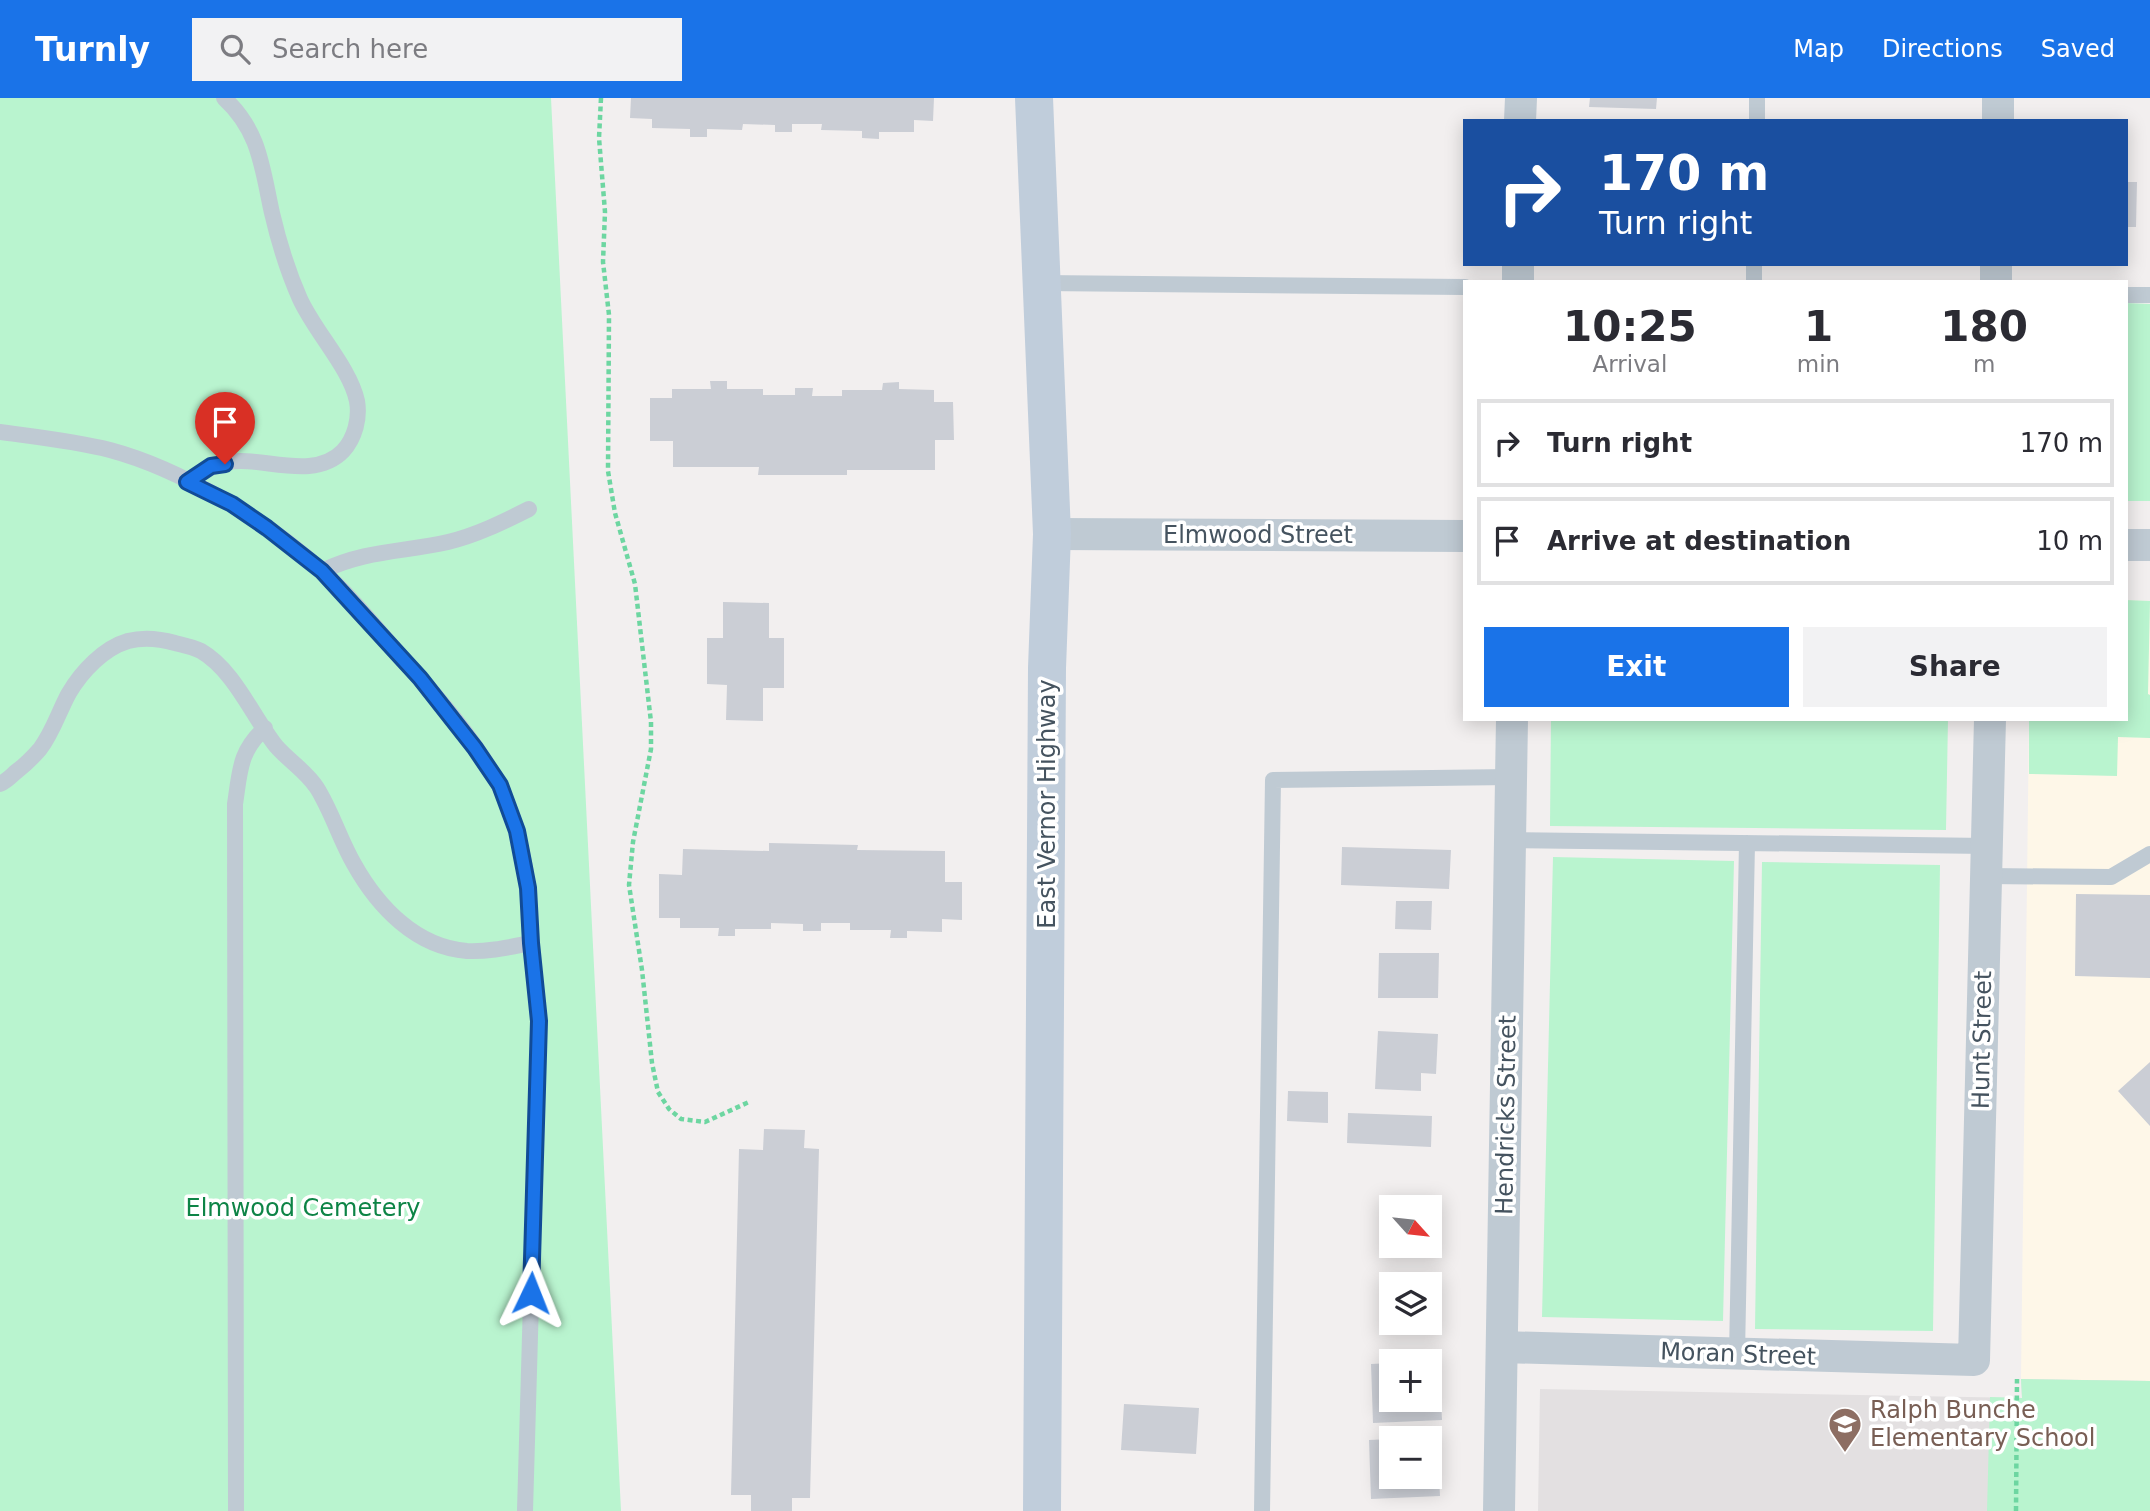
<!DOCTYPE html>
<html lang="en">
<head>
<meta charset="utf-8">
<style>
	body { margin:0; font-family:"DejaVu Sans",sans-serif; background:#f2f2f3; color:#2b2b33; height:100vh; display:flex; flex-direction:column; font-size:26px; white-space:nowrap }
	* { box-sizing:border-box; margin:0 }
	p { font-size:23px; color:#7c7c81 }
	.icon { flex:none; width:38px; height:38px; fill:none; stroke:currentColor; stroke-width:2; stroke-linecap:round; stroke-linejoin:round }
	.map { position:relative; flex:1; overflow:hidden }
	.side { position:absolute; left:1463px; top:182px; width:665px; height:441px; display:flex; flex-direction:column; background:#fff; border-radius:0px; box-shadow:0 4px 18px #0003 }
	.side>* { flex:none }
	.banner { position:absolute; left:1463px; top:21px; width:665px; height:147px; border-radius:0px; box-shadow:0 4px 18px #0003; background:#1a4fa0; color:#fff; overflow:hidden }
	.needle { width:46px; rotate:117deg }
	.controls { position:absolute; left:1379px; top:1097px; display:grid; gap:14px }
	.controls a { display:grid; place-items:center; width:63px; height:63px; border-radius:0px; background:#fff; box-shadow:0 4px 18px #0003; font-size:35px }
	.pin { position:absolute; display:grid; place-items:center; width:60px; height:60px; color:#fff; margin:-72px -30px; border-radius:50% 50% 50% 0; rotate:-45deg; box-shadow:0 0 7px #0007 }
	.pin .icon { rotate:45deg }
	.me { position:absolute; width:77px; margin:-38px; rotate:2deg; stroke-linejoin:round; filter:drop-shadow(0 0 5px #0008) }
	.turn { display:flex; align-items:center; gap:24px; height:147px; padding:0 21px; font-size:32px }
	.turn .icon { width:91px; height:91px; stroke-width:2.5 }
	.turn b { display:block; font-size:49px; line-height:60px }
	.eta { display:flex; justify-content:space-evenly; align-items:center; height:119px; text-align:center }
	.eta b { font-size:42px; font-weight:700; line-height:49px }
	.cta { display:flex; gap:14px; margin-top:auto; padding:14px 21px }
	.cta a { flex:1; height:80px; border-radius:0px; background:#1a73e8; color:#fff; font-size:28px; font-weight:700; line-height:80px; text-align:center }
	.cta a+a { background:#f2f2f3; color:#2b2b33 }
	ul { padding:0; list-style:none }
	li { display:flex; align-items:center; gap:21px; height:88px; margin:0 14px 10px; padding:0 7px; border:4px solid #e1e1e2; border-radius:0px }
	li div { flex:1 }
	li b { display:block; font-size:26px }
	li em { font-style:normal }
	header { display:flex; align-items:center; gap:42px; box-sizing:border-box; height:98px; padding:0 35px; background:#1a73e8; color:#fff }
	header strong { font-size:33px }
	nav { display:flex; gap:38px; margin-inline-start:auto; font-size:24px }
	.search { width:490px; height:63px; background:#f2f2f3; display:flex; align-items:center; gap:18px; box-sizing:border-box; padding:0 24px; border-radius:0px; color:#7c7c81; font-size:26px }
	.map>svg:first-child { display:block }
	.commercial { fill:#fef7e8 }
	.education { fill:#e3e0e1 }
	.green { fill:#b9f4cf }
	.building { fill:#cbced5 }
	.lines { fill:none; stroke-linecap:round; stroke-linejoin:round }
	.path { stroke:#6dd6a1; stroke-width:4.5; stroke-dasharray:5 3.5; stroke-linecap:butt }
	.lane { stroke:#bfcad3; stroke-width:16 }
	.street { stroke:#bfcad3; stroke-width:32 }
	.secondary { stroke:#c0cddb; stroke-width:38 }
	.route-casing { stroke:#114b97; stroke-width:18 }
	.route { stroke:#1a73e8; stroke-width:12 }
	.labels { text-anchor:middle; stroke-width:7; stroke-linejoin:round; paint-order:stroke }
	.street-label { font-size:24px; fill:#45535f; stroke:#fff }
	.park-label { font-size:24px; fill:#0d8446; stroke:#fff }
	.education-label { font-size:24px; fill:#785e54; stroke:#fff; text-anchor:start }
</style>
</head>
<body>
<header>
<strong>Turnly</strong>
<div class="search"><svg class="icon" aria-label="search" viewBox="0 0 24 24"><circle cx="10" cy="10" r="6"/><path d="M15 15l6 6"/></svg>Search here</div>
<nav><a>Map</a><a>Directions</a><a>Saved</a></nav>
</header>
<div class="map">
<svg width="2150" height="1413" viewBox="0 0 2150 1413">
	<rect width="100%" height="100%" fill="#f2efef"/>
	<!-- commercial -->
	<path class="commercial" d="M2126 502 2150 503V1283L2021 1281 2029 621H2126Z"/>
	<!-- education -->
	<path class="education" d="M2021 1281 2150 1283V1413H1538L1540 1291 2022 1300Z"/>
	<!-- green -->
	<path class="green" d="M0 0H551L621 1413H0Z
		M2126 205 2150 206V403H2126Z
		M2126 502 2150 503 2148 596 2150 597V640L2118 639 2117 678 2029 676V621H2126Z
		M1551 621H1948L1946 732 1550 728Z
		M1553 759 1734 763 1723 1223 1542 1219Z
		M1762 764 1940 767 1933 1233 1755 1231Z
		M2021 1281 2150 1283V1413H1987L1990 1299 2022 1300Z"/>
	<!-- building -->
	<path class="building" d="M631 0H934L933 23 914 22V34H879V41L862 40V33L821 32 822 26H792V34H775V27L743 26 742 32 707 31V39H690V31L652 30V21L630 20Z
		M1590 0H1657L1656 11 1589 9Z
		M2126 84H2137L2136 129H2126Z
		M710 283H727V291H763V297H795V290H813L812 298H842V292H882L883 285 899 284V291L934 292V304H953L954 342H935V372H847V377H758L759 369H673V343H650V300H672V291H711Z
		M723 504 769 505V540H784V590H763V623L726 622 727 587 707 586V540H723Z
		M769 745 858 747 857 752 945 753V784H962V822L942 821V834L907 833V840H890L891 832H850V825H821V833H803V826L771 825V831H735V838H718L719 830H680V820H659V776L682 777 683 751 769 753Z
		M1342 749 1451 752 1449 791 1341 787Z
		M2076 796 2150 797V880L2075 878Z
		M1396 803H1432L1431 832 1395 831Z
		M1379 855H1439L1438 900H1378Z
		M1378 933 1438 936 1436 976 1421 975V993L1375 991Z
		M2150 964V1028L2118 993Z
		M1288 993 1328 994V1025L1287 1023Z
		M1348 1015 1432 1018 1431 1049 1347 1045Z
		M764 1031 805 1032 804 1050 819 1051 810 1400H792V1413H751V1397H731L739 1051 763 1052Z
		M1439 1263 1442 1322 1373 1325 1371 1266 1391 1265V1302H1430V1264Z
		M1124 1306 1199 1310 1196 1356 1121 1352Z
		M1437 1339 1440 1398 1371 1401 1369 1342 1391 1341V1379H1430V1340Z"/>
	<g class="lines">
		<!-- path -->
		<path class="path" d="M601 0 599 40 605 114 603 164 609 217 608 373 615 415 635 486 651 624V651L633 744 629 787 642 872 652 965 658 994 669 1011 681 1021 705 1024 749 1004
			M2016 1413 2017 1281"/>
		<!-- lane -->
		<path class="lane" d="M1757 23V0
			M1754 184V166
			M1042 185 1465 189
			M2126 197H2150
			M0 334C37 339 74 343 110 352 181 371 267 423 321 472 353 500 379 534 408 566 443 605 490 659 508 708 518 734 525 763 528 791 530 808 529 826 531 844 532 870 536 897 539 923L525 1413
			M187 384C204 372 220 363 241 363 273 363 317 380 343 353 355 340 360 320 357 303 350 270 315 234 300 201 288 174 279 145 272 115 262 70 260 33 224 0
			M322 473C366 452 404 454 448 444 477 437 503 424 529 411
			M0 686C7 683 11 678 17 673 25 667 33 659 40 651 53 634 59 613 69 595 82 573 104 550 128 543 143 539 161 541 175 545 183 547 193 549 201 553 234 572 253 619 276 648 289 663 306 673 317 690 332 714 340 742 354 766 378 809 416 849 467 853 489 854 510 849 531 845
			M1510 742 1987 748
			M1987 778 2111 779 2150 756
			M1737 1256 1747 745
			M236 1413 235 706C240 674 239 653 265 630
			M1262 1413 1273 682 1511 679"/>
		<!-- street -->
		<path class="street" d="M1520 23 1521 0
			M1998 23V0
			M1518 184V166
			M1996 184V166
			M1052 436 1465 438
			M2126 447H2150
			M1502 1249 1974 1262 1990 621
			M1499 1413 1512 621"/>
		<!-- secondary -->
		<path class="secondary" d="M1034 0 1052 436 1047 570 1042 1413"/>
	</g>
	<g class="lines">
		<defs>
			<path id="route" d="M225 366 211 368 187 384 232 406 267 430 322 473 420 580 475 650 500 687 517 733 528 790 531 845 539 923 531 1195"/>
		</defs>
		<!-- route casing -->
		<use href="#route" class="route-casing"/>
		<!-- route -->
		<use href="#route" class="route"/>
	</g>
	<!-- icons -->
	<defs>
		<symbol id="school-pin" viewBox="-11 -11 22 30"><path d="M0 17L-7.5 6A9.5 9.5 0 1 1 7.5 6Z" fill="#8d6e63" stroke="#fff"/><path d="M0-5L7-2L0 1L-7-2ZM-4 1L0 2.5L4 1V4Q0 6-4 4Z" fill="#fff"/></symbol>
	</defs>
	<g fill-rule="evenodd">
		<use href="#school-pin" x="1826" y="1307" width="38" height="52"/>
	</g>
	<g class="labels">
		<!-- street labels -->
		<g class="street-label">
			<text x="1258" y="445">Elmwood Street</text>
			<text transform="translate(1047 706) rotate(-90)" y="8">East Vernor Highway</text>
			<text transform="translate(1982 942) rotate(-89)" y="8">Hunt Street</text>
			<text transform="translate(1506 1017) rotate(-89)" y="8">Hendricks Street</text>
			<text transform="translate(1738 1256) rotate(2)" y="8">Moran Street</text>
		</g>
		<!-- park labels -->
		<g class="park-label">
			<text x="303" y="1118">Elmwood Cemetery</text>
		</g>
		<!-- education labels -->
		<g class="education-label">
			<text x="1870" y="1320">Ralph Bunche<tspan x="1870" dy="28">Elementary School</tspan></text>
		</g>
	</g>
</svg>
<div class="controls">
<a><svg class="needle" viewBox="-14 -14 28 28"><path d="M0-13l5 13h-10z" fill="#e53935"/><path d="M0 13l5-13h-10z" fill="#7c7c81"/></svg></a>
<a><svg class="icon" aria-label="layers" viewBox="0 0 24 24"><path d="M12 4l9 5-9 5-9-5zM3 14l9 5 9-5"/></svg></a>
<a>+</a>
<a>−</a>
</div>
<div class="pin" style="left:225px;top:366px;background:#d93025"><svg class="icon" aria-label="arrive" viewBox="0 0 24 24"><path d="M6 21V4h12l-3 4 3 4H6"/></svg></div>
<svg class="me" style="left:531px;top:1195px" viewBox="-20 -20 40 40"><path d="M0-17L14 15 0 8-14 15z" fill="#1a73e8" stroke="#fff" stroke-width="4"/></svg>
<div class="banner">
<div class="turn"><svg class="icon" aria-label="right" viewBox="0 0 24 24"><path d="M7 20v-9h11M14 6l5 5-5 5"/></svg><div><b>170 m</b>Turn right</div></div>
</div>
<section class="side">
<div class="eta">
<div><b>10:25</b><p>Arrival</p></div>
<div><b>1</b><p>min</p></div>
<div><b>180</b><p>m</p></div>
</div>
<ul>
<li><svg class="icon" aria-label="right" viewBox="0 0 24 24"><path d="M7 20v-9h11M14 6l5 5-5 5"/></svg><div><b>Turn right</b></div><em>170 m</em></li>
<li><svg class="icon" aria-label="arrive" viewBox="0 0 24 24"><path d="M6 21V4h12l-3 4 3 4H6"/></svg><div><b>Arrive at destination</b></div><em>10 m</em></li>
</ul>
<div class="cta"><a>Exit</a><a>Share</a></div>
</section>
</div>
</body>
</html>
